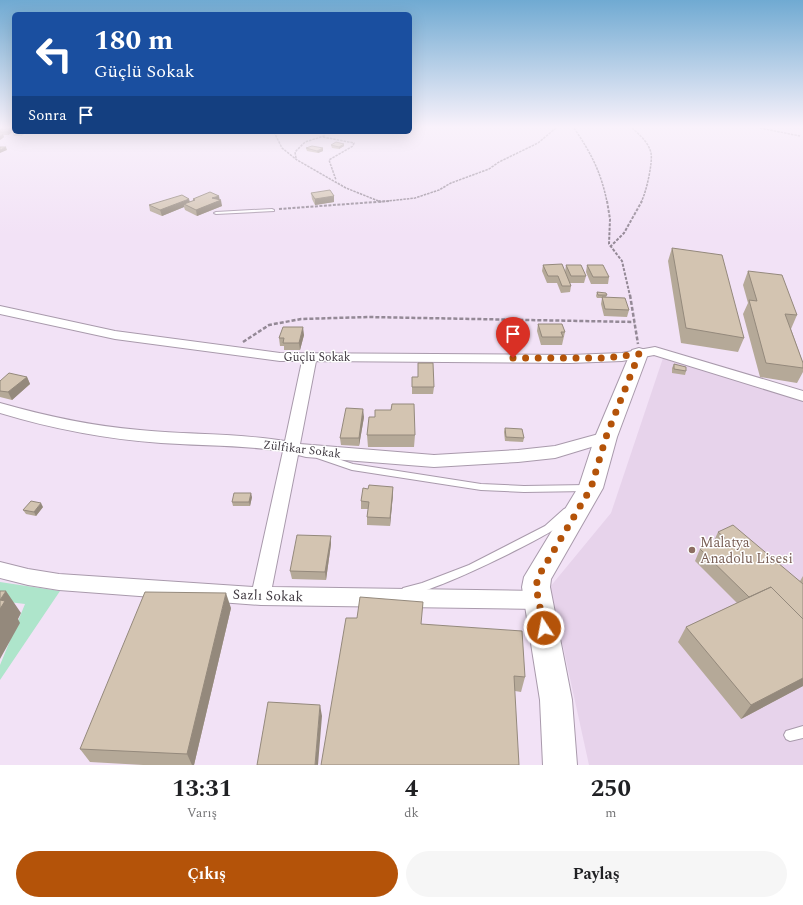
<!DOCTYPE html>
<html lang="tr">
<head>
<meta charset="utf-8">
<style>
	body { margin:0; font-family:Spectral,serif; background:#f6f6f6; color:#202124; height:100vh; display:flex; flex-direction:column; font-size:15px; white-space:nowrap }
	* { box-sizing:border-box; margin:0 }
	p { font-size:13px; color:#757577 }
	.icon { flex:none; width:22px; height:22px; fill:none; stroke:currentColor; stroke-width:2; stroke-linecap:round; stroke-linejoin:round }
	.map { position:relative; height:765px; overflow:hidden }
	.sheet { display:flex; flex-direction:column; background:#fff; flex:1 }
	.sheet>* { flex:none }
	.top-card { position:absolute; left:12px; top:12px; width:400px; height:122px; border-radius:6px; box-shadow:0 4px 16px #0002; background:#1a4fa0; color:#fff; overflow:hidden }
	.pin { position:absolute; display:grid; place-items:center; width:34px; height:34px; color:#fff; margin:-41px -17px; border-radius:50% 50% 50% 0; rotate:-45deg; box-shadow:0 0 4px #0007 }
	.pin .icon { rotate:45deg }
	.me { position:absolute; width:44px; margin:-22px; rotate:349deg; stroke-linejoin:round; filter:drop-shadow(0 0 3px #0008) }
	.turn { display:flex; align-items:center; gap:14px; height:84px; padding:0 16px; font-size:18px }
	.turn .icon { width:52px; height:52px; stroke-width:2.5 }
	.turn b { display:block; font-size:28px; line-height:34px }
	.then { display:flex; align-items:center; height:38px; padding:0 16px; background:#0003; gap:8px; font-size:15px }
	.eta { display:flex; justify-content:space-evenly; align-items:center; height:68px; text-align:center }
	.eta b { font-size:24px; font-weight:700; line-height:28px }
	.cta { display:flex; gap:8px; margin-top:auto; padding:8px 16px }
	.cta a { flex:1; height:46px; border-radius:24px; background:#b45309; color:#fff; font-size:16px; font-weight:700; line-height:46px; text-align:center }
	.cta a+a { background:#f6f6f6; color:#202124 }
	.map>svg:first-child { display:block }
	.built { fill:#e7d3eb }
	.green { fill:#aee5cb }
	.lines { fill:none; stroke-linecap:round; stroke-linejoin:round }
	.lane-casing { stroke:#a99aac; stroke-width:2 }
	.street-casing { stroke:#a99aac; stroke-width:2 }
	.secondary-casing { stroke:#a99aac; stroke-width:2 }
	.path-far2 { stroke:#948996; stroke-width:1.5; stroke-dasharray:2.5 1; stroke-linecap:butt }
	.path-far1 { stroke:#948996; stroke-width:2; stroke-dasharray:3 1.5; stroke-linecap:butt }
	.path { stroke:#948996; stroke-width:2.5; stroke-dasharray:4 2; stroke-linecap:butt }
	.lane { fill:#fff; fill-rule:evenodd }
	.street { fill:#fff; fill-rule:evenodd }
	.secondary { fill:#fff; fill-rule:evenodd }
	.wall { fill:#b5a998 }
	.shaded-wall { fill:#94897c }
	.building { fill:#d3c4b1; stroke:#94897c }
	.route { stroke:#b45309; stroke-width:7; stroke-dasharray:0 12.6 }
	.education-dot { fill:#8d6e63; stroke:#fff; stroke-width:1.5 }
	.labels { text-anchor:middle; stroke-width:3; stroke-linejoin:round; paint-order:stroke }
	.street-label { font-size:12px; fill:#403a41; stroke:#fff }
	.near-education-label { font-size:14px; fill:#785e54; stroke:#fff; text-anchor:start }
	.near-street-label { font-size:14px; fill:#403a41; stroke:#fff }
</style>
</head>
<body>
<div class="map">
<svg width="803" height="765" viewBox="0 0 803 765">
	<rect width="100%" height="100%" fill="#f2e2f6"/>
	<!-- built -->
	<path class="built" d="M663 358 685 363 803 401V765H589L550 587 611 513Z"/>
	<!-- green -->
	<path class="green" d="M0 582 60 591 0 680V665L25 604 0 601Z"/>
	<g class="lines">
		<defs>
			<path id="lane" d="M272 209 274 210V211L216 214 214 213 216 212Z
				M320 453 353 464 481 484 524 486 587 485 590 486 591 488 590 490 587 491 524 492 481 490 352 470 317 458 316 456 317 454Z
				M567 508 570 509 571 511 570 513C564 520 557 528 550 532 530 544 420 600 403 594L401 591 403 588 422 583 469 565 545 526 564 509Z
				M803 726V738L790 741 786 739 784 735 786 731Z"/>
			<path id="street" d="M0 306 115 331 280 353 570 355 622 353 655 347 803 391V401L654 355 622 361 570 363 316 361 300 444 434 455 518 450 555 446 606 432 611 433 614 437 611 441 555 458 518 462 434 467 306 457 298 455 272 587 538 591 545 594 548 600 545 606 538 609 261 605 59 590 28 585 0 578V562L28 569 59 574 253 587 283 451C243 445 202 446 161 443 106 439 53 429 0 413V403C46 416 92 426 140 430 188 435 237 433 285 441L302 361H280L115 339 0 314Z"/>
			<path id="secondary" d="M639 348 646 350 648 354 617 437 603 488 551 579 550 587 572 700 577 765H543L540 700 522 587 524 577 579 486 595 437 630 354 632 350Z"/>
		</defs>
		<!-- lane casing -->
		<use href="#lane" class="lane-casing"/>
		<!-- street casing -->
		<use href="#street" class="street-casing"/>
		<!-- secondary casing -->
		<use href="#secondary" class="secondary-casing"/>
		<!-- path-far2 -->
		<path class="path-far2" d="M574 128C591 153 601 172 607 202
			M632 128C639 134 649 143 651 153 653 162 646 194 641 202
			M760 128 800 136
			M274 132 282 148 297 160 346 188 381 202
			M274 133 296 132
			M323 137 354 143 353 146 329 160 336 180
			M296 158 295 152 305 142 324 136V133L312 132
			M379 202 415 198 439 190 451 183 489 169 499 162 538 143 556 128"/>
		<!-- path-far1 -->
		<path class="path-far1" d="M379 201 381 202
			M607 201 610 219 609 244 622 261 630 296
			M279 209 389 201
			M610 247 624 233 642 201"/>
		<!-- path -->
		<path class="path" d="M630 295 638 344
			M243 342 269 325 301 319 368 317 635 322"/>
		<!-- lane -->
		<use href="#lane" class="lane"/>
		<!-- street -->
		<use href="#street" class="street"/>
		<!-- secondary -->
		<use href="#secondary" class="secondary"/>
	</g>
	<!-- wall -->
	<path class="wall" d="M0 129H12L13 132 8 135H3L4 137 0 140Z
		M15 132 24 134 21 136H14L13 134Z
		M334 132H345V134H337Z
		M331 145 344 146 339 149 332 148Z
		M306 148 323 151 318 153 307 151Z
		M311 193 334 196V202L315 205 312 199Z
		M193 199 219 200 222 206 197 216 185 210 184 207 162 216 150 211 149 205 190 202 193 201Z
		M672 248 744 338 738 352 681 343 668 261Z
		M543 265 565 272 566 265 586 276 584 283H570L571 286 570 292 561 293 557 283H547L542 271Z
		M587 265 609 277 608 284H591L586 272Z
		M748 271 797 315 791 329 803 363V372L797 383 760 377 743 314 748 303 743 285Z
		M597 292 607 295 606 297 629 310 627 317 604 316 601 304 602 298H597L596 296Z
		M538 324 565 332 562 345H541L537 331Z
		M304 335 300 350H284V346H280L279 338Z
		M674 364 686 371 685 375 672 373V368Z
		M27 377 30 384 12 400 0 397V381Z
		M412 377 434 387 433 394H412Z
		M364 417 359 446 341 445 340 438Z
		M505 428 524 438 523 442 505 441 504 432Z
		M367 435H415L414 447H368Z
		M393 487V494L390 526 367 525V517L368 509H361V501L368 489Z
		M252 497 250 506H233L232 502Z
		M43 507 36 516 26 514 23 510Z
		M718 532 800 581 803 576V686L741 719 678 642 686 627 737 603 695 561 700 549 713 543Z
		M331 544 326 580 292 579 290 571Z
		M231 608 194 765H143L90 762 80 749Z
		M422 624 525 677 521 692 515 691Z"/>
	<!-- shaded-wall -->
	<path class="shaded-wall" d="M12 129 13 132 8 135 7 132Z
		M23 132 24 134 21 136 20 134Z
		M3 134 4 137 0 140V136Z
		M344 144V146L339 149V147Z
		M6 147 7 150 0 153V150Z
		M323 148V151L318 153 317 151Z
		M219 196 220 201 221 200 222 206 197 216 196 210 212 198Z
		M334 196V202L315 205V199Z
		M189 199 191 205 184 204V207L162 216 160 210Z
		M303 327 304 335 300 350 299 343Z
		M27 377 30 384 12 400 8 392Z
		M363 409 364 417 359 446V438Z
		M393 487V494L390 526V518Z
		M251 493 252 497 250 506 249 502Z
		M41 503 43 507 36 516 34 512Z
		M331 536V544L326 580 325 572Z
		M6 591 21 613 18 619 20 623 0 659V600Z
		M226 593 231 608 194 765H192L187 754Z
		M803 678V686L741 719 751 705Z
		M320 705 322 716 318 765H315Z"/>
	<!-- building -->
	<path class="building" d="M0 129H12L7 132H0Z
		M15 132H23L20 134H13Z
		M336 142 344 144 339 147 331 145Z
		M312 146 323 148 317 151 306 148Z
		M0 147H6L0 150Z
		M330 190 334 196 315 199 311 193Z
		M210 192 219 196 212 198 221 200 196 210 184 204 195 200 193 199Z
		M182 195 189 199 160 210 149 205Z
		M672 248 722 255 744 338 686 328Z
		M562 264 571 286H562L558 276H548L543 265Z
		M566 265H581L586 276H571Z
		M587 265H603L609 277H593Z
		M748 271 782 275 797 315 785 314 803 363V368L766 363 749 300 757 301Z
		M597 292 606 293 607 295H598Z
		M602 297 625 298 629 310 605 309Z
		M538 324H562L565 332H561L563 337H542Z
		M283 327H303L299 343H283L284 338H279Z
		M418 363H433L434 387H412V377H418Z
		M674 364 686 367V371L674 369Z
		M9 373 27 377 8 392 0 391V381Z
		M392 404H414L415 435H367L369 417H375V410H391Z
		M346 408 363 409 359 438H340Z
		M505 428 522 429 524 438 506 437Z
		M369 485 393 487 390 518 367 517 369 502 361 501 363 488 368 489Z
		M234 493H251L249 502H232Z
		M31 501 41 503 34 512 23 510Z
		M733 525 803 584V619L771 587 749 597 700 549 725 538 718 532Z
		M297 535 331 536 325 572 290 571Z
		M771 587 803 619V678L751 705 686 627Z
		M0 591H6L0 600 5 601 0 609Z
		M145 592 226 593 187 754 80 749Z
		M360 597 423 602 421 624 522 631 525 677 514 676 519 765H321L346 618H357Z
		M268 702 320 705 315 765H257Z"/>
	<!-- sky -->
	<linearGradient id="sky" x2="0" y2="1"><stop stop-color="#70aad2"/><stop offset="0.54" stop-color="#f9f2fb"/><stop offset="1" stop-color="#f9f2fb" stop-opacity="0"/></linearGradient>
	<rect width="803" height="235" fill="url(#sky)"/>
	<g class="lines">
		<!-- route -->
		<path class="route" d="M513 358H606L639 354 606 437 591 488 538 577 536 587 544 628"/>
	</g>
	<!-- markers -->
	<circle class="education-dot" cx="692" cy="550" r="4"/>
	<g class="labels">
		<!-- street labels -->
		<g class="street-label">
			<text x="317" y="361">Güçlü Sokak</text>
			<text transform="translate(302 449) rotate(7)" y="4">Zülfikar Sokak</text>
		</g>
		<!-- near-education labels -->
		<g class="near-education-label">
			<text x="700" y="547">Malatya<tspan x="700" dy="16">Anadolu Lisesi</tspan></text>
		</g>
		<!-- near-street labels -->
		<g class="near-street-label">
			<text transform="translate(268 595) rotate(2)" y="5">Sazlı Sokak</text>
		</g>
	</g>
</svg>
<div class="pin" style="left:513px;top:358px;background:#d93025"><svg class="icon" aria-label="arrive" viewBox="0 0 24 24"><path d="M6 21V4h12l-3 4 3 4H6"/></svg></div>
<svg class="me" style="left:544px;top:628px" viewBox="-20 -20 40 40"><circle r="17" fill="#b45309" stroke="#fff" stroke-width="3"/><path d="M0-11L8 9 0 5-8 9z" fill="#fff"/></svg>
<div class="top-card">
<div class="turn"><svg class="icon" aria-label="left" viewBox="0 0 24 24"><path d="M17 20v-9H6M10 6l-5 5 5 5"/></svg><div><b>180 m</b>Güçlü Sokak</div></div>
<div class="then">Sonra<svg class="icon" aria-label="arrive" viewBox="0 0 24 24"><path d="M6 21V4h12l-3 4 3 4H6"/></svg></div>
</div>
</div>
<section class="sheet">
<div class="eta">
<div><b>13:31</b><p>Varış</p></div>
<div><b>4</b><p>dk</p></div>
<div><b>250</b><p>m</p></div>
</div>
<div class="cta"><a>Çıkış</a><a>Paylaş</a></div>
</section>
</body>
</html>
